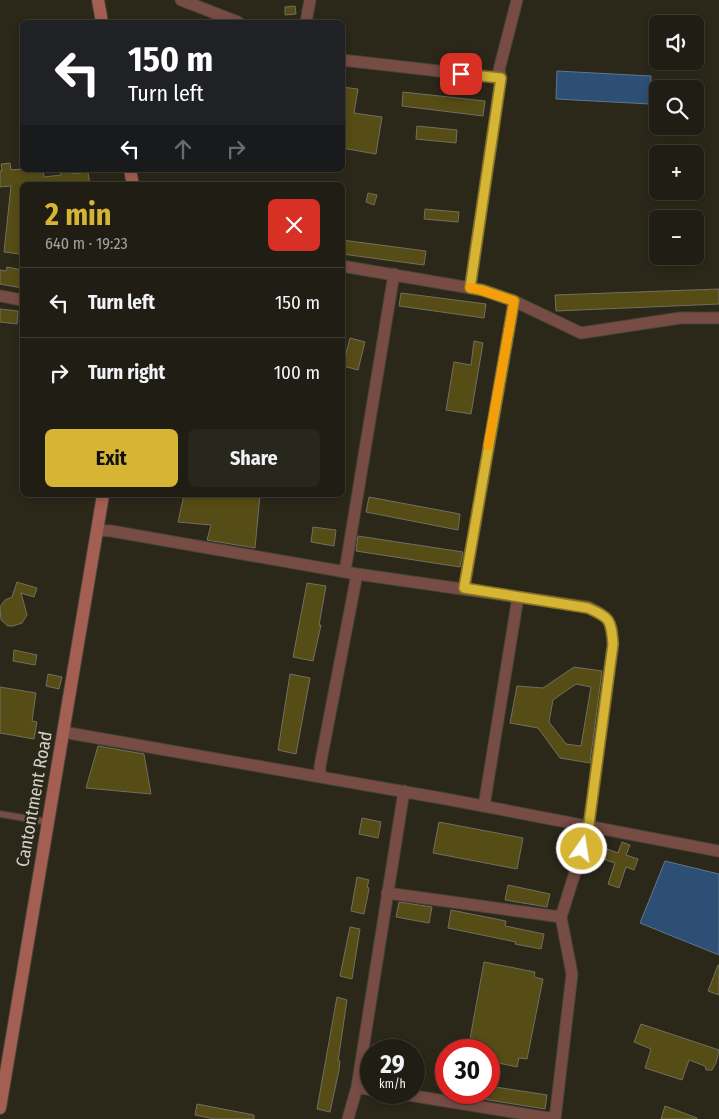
<!DOCTYPE html>
<html lang="en">
<head>
<meta charset="utf-8">
<style>
	body { margin:0; font-family:"Fira Sans Condensed",sans-serif; background:#28271d; color:#f1f3f6; height:100vh; display:flex; flex-direction:column; font-size:19px; white-space:nowrap }
	* { box-sizing:border-box; margin:0 }
	p { font-size:16px; color:#a2a2a0 }
	.icon { flex:none; width:28px; height:28px; fill:none; stroke:currentColor; stroke-width:2; stroke-linecap:round; stroke-linejoin:round }
	.map { position:relative; flex:1; overflow:hidden }
	.side { position:absolute; left:20px; top:182px; width:325px; height:315px; display:flex; flex-direction:column; background:#201e14; border-radius:8px; box-shadow:0 2px 8px #0003,0 0 0 1px #3d3c34 }
	.side>* { flex:none }
	.top-card { position:absolute; left:20px; top:20px; width:325px; height:152px; border-radius:8px; box-shadow:0 2px 8px #0003,0 0 0 1px #3d3c34; background:#202124; color:#fff; overflow:hidden }
	.buttons { position:absolute; left:649px; top:15px; display:grid; gap:10px }
	.buttons a { display:grid; place-items:center; width:55px; height:55px; border-radius:8px; background:#201e14; box-shadow:0 2px 8px #0003,0 0 0 1px #3d3c34; font-size:25px }
	.speed { position:absolute; left:360px; top:1039px; display:flex; gap:10px; font-size:25px; font-weight:700; text-align:center }
	.speed>* { display:grid; place-content:center; width:65px; height:65px; border-radius:50%; background:#201e14; box-shadow:0 2px 8px #0003,0 0 0 1px #3d3c34; line-height:1 }
	.speed small { font-size:12px; font-weight:400 }
	.speed .limit { border:8px solid #d22; background:#fff; color:#111 }
	.pin { position:absolute; display:grid; place-items:center; width:42px; height:42px; color:#fff; margin:-21px; border-radius:10px; box-shadow:0 2px 8px #0006 }
	.me { position:absolute; width:55px; margin:-28px; rotate:13deg; stroke-linejoin:round; filter:drop-shadow(0 0 4px #0008) }
	.turn { display:flex; align-items:center; gap:18px; height:105px; padding:0 25px; font-size:22px }
	.turn .icon { width:65px; height:65px; stroke-width:2.5 }
	.turn b { display:block; font-size:35px; line-height:42px }
	.lanes { display:flex; align-items:center; height:48px; padding:0 25px; background:#0003; justify-content:center; gap:25px; direction:ltr }
	.lanes .off { opacity:.35 }
	.round { display:grid; place-items:center; flex:none; width:52px; height:52px; border-radius:8px; background:#28271d }
	.overview { display:flex; align-items:center; justify-content:space-between; height:85px; padding:0 25px }
	h1 { font-size:30px; font-weight:700; line-height:38px; color:#d6b534 }
	.button { display:flex; gap:10px; margin-top:auto; padding:10px 25px }
	.button a { flex:1; height:58px; border-radius:8px; background:#d6b534; color:#111; font-size:20px; font-weight:700; line-height:58px; text-align:center }
	.button a+a { background:#28271d; color:#f1f3f6 }
	ul { padding:0; list-style:none }
	li { display:flex; align-items:center; gap:15px; height:70px; padding:0 25px; border-top:1px solid #3d3c34 }
	li div { flex:1 }
	li b { display:block; font-size:19px }
	li em { font-style:normal }
	.map>svg:first-child { display:block }
	.water { fill:#2d4f75; stroke:#5f768e }
	.building { fill:#564c15; stroke:#726f5f; fill-rule:evenodd }
	.lines { fill:none; stroke-linecap:round; stroke-linejoin:round }
	.lane-casing { stroke:#464336; stroke-width:8 }
	.street-casing { stroke:#464336; stroke-width:13 }
	.secondary-casing { stroke:#464336; stroke-width:14 }
	.lane { stroke:#774c44; stroke-width:5.5 }
	.street { stroke:#774c44; stroke-width:11 }
	.secondary { stroke:#a35f52; stroke-width:12 }
	.route-casing { stroke:#8b7622; stroke-width:12 }
	.route { stroke:#d6b534; stroke-width:9 }
	.slow { stroke:#f59e0b; stroke-width:9 }
	.labels { text-anchor:middle; stroke-width:4.5; stroke-linejoin:round; paint-order:stroke }
	.street-label { font-size:18px; fill:#d3d2c9; stroke:#2b281a }
</style>
</head>
<body>
<div class="map">
<svg width="719" height="1119" viewBox="0 0 719 1119">
	<rect width="100%" height="100%" fill="#2b281a"/>
	<!-- water -->
	<path class="water" d="M557 71 651 76 650 104 556 99Z
		M665 861 719 874V955L640 923Z"/>
	<!-- building -->
	<path class="building" d="M295 6 296 14 285 15V7Z
		M342 87 358 89 354 113 382 117 376 154 342 148Z
		M403 92 485 101 483 116 402 106Z
		M417 126 457 130 456 143 416 139Z
		M10 163 11 170 22 169 26 170 27 172 43 170 44 177 61 175 60 170H72V174L88 172 90 185H22V225L20 254 4 252 11 186 0 187V171H2L1 164Z
		M368 193 377 195 374 205 366 202Z
		M425 209 459 212 458 222 424 219Z
		M342 240 426 251 424 265 342 254Z
		M7 267 22 270V288L0 284V270L6 271Z
		M719 289V304L556 311 555 295Z
		M401 293 486 304 484 318 399 306Z
		M0 309 18 311 17 324 0 322Z
		M350 338 365 342 358 370 343 366Z
		M474 341 483 343 471 414 446 410 454 362 471 365Z
		M184 495H260L255 548 207 540 211 525 178 522Z
		M369 497 460 514 458 530 366 512Z
		M313 527 336 530 334 546 311 542Z
		M358 536 463 552 460 567 356 551Z
		M17 582 37 588 34 597 21 593 27 615 22 623 13 626H8L1 620 0 607 5 600 12 597Z
		M307 583 326 586 319 625H321L313 661 293 657Z
		M14 650 37 655 35 665 13 661Z
		M574 667 602 671 590 763 560 758 538 728 510 723 517 686 543 688ZM576 684 591 687 581 746 566 744 549 722 553 700Z
		M48 674 62 677 59 689 46 686Z
		M290 674 310 678 296 754 278 750Z
		M0 687 36 693 32 721 37 722 34 739 0 733Z
		M98 746 144 754 151 794 86 788Z
		M362 818 381 822 378 838 359 834Z
		M439 822 523 838 517 869 433 853Z
		M622 842 630 845 626 855 638 859 634 870 626 867 619 888 608 884 615 863 603 859 607 849 618 853Z
		M357 877 369 880 367 887 369 888 368 894 364 914 351 911Z
		M508 885 550 894 547 907 505 900Z
		M399 902 432 907 429 923 396 917Z
		M451 910 506 921 505 926 544 934 541 949 515 944 516 942 448 928Z
		M350 927 360 929 352 979 340 976Z
		M484 962 535 972 534 977 543 979 527 1059 519 1058 517 1067 489 1061V1050H468Z
		M718 965H719V995L708 991Z
		M337 997 347 1000 338 1061H340L339 1070 330 1112 317 1109Z
		M641 1024 719 1050 716 1063 712 1070H706L705 1066 689 1060 682 1080 645 1068 651 1049 634 1042Z
		M489 1086 547 1095 545 1109 470 1097 471 1092H489Z
		M197 1104 254 1115V1119H215L195 1115Z
		M665 1106 697 1118V1119H661Z"/>
	<g class="lines">
		<defs>
			<path id="lane" d="M0 814 48 822"/>
			<path id="street" d="M181 0 238 22
				M306 22 310 0
				M342 60 501 78 470 288
				M501 78 499 70 517 0
				M342 266 482 290 514 301 581 333 680 318H719
				M0 296 22 300
				M97 530 111 531 357 574 588 607C610 618 611 619 613 644L588 831 561 917 572 974 555 1119 390 1092
				M345 571 394 274
				M464 589 514 301
				M63 732 446 799 719 851
				M320 776V766L357 574
				M484 806 518 597
				M387 893 561 917
				M357 1087 371 1090
				M348 1119 357 1087 404 791"/>
			<path id="secondary" d="M98 0 102 22
				M130 170 133 185
				M0 1108 103 495"/>
		</defs>
		<!-- lane casing -->
		<use href="#lane" class="lane-casing"/>
		<!-- street casing -->
		<use href="#street" class="street-casing"/>
		<!-- secondary casing -->
		<use href="#secondary" class="secondary-casing"/>
		<!-- lane -->
		<use href="#lane" class="lane"/>
		<!-- street -->
		<use href="#street" class="street"/>
		<!-- secondary -->
		<use href="#secondary" class="secondary"/>
	</g>
	<g class="lines">
		<defs>
			<path id="route" d="M461 74 501 78 470 288 482 290 514 301 464 588 588 608C610 618 611 619 613 644L588 831 582 849"/>
		</defs>
		<!-- route casing -->
		<use href="#route" class="route-casing"/>
		<!-- route -->
		<use href="#route" class="route"/>
		<!-- slow -->
		<path class="slow" d="M470 287 514 301 488 446"/>
	</g>
	<g class="labels">
		<!-- street labels -->
		<g class="street-label">
			<text transform="translate(34 799) rotate(-80)" y="6">Cantontment Road</text>
		</g>
	</g>
</svg>
<div class="buttons">
<a><svg class="icon" aria-label="sound" viewBox="0 0 24 24"><path d="M4 9h4l5-4v14l-5-4H4zM17 9q2 3 0 6"/></svg></a>
<a><svg class="icon" aria-label="search" viewBox="0 0 24 24"><circle cx="10" cy="10" r="6"/><path d="M15 15l6 6"/></svg></a>
<a>+</a>
<a>−</a>
</div>
<div class="speed"><div>29<small>km/h</small></div><div class="limit">30</div></div>
<div class="pin" style="left:461px;top:74px;background:#d93025"><svg class="icon" aria-label="arrive" viewBox="0 0 24 24"><path d="M6 21V4h12l-3 4 3 4H6"/></svg></div>
<svg class="me" style="left:582px;top:849px" viewBox="-20 -20 40 40"><circle r="17" fill="#d6b534" stroke="#fff" stroke-width="3"/><path d="M0-11L8 9 0 5-8 9z" fill="#fff"/></svg>
<div class="top-card">
<div class="turn"><svg class="icon" aria-label="left" viewBox="0 0 24 24"><path d="M17 20v-9H6M10 6l-5 5 5 5"/></svg><div><b>150 m</b>Turn left</div></div>
<div class="lanes"><svg class="icon" aria-label="left" viewBox="0 0 24 24"><path d="M17 20v-9H6M10 6l-5 5 5 5"/></svg><svg class="icon off" aria-label="ahead" viewBox="0 0 24 24"><path d="M12 20V5M6 11l6-6 6 6"/></svg><svg class="icon off" aria-label="right" viewBox="0 0 24 24"><path d="M7 20v-9h11M14 6l5 5-5 5"/></svg></div>
</div>
<section class="side">
<div class="overview"><div><h1>2 min</h1><p>640 m · 19:23</p></div><a class="round" style="background:#d93025;color:#fff"><svg class="icon" aria-label="close" viewBox="0 0 24 24"><path d="M6 6l12 12M18 6L6 18"/></svg></a></div>
<ul>
<li><svg class="icon" aria-label="left" viewBox="0 0 24 24"><path d="M17 20v-9H6M10 6l-5 5 5 5"/></svg><div><b>Turn left</b></div><em>150 m</em></li>
<li><svg class="icon" aria-label="right" viewBox="0 0 24 24"><path d="M7 20v-9h11M14 6l5 5-5 5"/></svg><div><b>Turn right</b></div><em>100 m</em></li>
</ul>
<div class="button"><a>Exit</a><a>Share</a></div>
</section>
</div>
</body>
</html>
